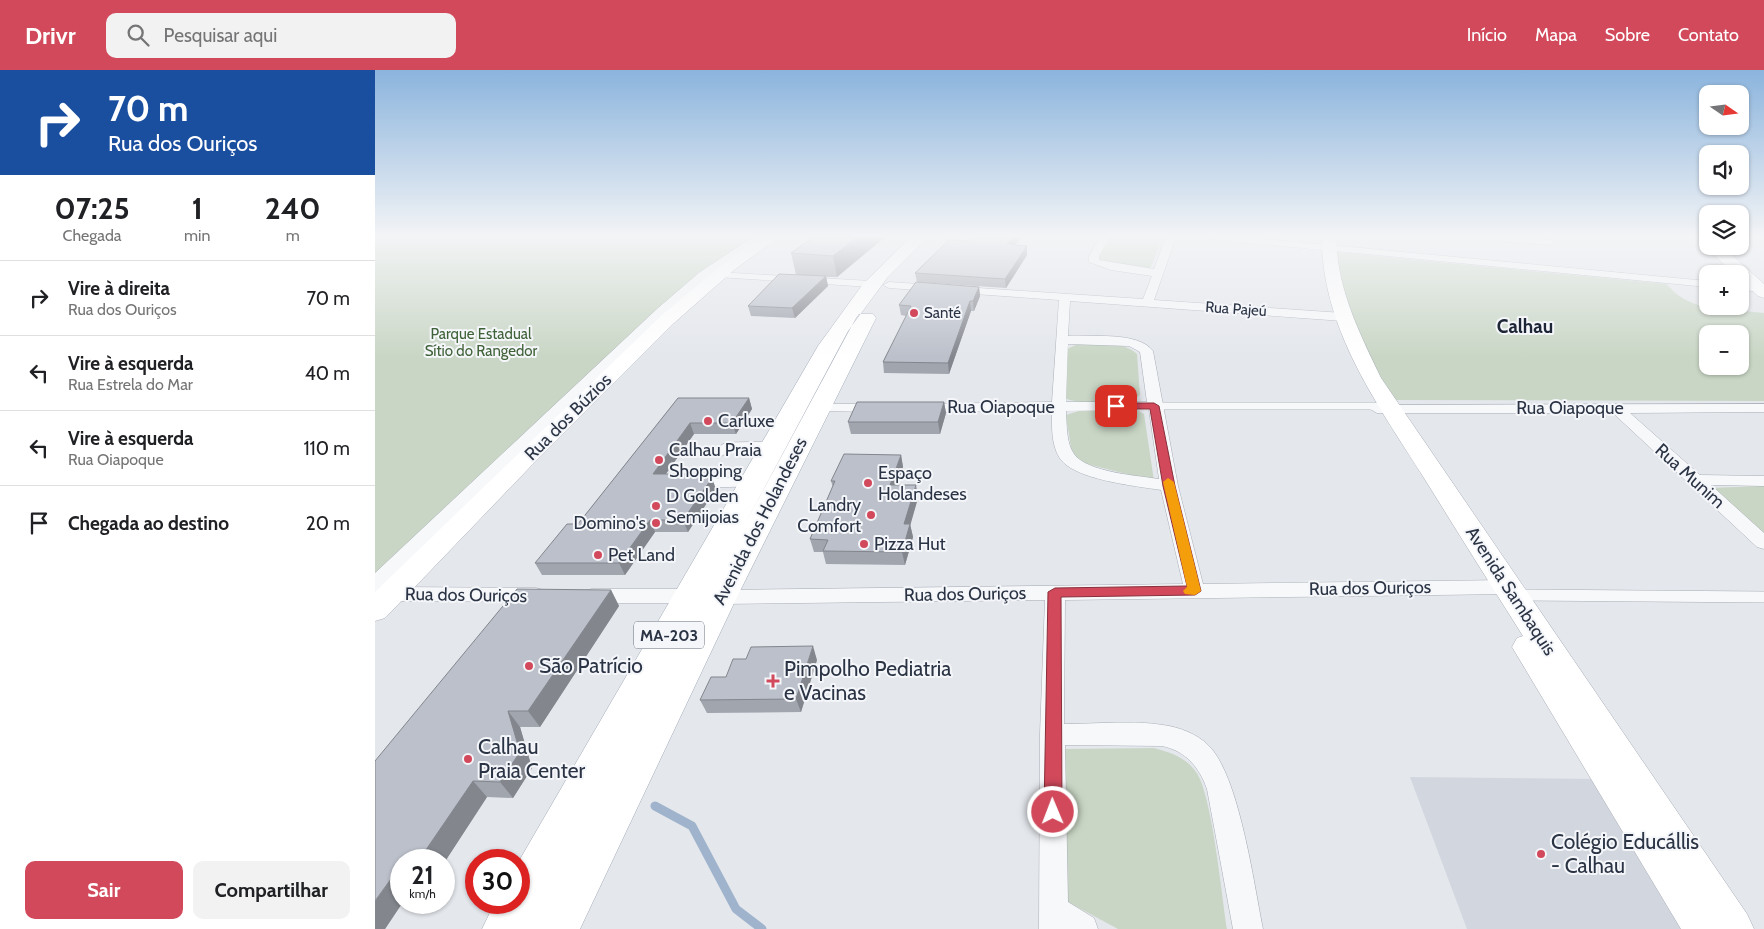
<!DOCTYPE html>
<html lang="pt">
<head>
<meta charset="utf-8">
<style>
	body { margin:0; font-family:Cabin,sans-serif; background:#f2f2f2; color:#202124; height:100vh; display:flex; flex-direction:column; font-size:19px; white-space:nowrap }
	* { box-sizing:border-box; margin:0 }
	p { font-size:16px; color:#757577 }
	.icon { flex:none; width:28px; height:28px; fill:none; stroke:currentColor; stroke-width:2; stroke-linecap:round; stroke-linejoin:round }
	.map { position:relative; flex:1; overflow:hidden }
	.drawer { display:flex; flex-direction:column; background:#fff; width:375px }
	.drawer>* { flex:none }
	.hud { background:#1a4fa0; color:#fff; overflow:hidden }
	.needle { width:32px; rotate:104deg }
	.controls { position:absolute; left:1324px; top:15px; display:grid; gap:10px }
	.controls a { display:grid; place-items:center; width:50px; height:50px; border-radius:10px; background:#fff; box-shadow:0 1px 4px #0004; font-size:25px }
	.speed { position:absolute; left:15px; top:779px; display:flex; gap:10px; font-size:25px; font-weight:700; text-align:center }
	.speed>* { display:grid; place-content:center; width:65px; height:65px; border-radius:50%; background:#fff; box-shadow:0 1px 4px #0004; line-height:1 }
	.speed small { font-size:12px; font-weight:400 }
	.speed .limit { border:8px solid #d22; background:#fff; color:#111 }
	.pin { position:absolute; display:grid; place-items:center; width:42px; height:42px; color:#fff; margin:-21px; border-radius:10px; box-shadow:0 2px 8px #0006 }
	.me { position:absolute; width:55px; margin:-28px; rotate:359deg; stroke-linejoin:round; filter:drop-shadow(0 0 4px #0008) }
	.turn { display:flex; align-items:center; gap:18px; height:105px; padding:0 25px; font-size:22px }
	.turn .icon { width:65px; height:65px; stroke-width:2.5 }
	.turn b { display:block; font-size:35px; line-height:42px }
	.eta { display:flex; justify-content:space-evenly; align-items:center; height:85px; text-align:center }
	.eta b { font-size:30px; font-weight:800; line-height:35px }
	.primary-button { display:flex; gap:10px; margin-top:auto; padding:10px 25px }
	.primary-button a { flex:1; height:58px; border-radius:10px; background:#d1495b; color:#fff; font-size:20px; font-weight:800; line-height:58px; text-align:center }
	.primary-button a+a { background:#f2f2f2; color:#202124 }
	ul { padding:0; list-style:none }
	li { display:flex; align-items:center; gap:15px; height:75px; padding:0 25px; border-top:1px solid #e0e0e0 }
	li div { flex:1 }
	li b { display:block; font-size:19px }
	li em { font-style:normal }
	header { display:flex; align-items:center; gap:30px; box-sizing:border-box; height:70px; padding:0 25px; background:#d1495b; color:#fff }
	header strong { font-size:24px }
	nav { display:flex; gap:28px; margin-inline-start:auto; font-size:18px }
	.search { width:350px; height:45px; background:#f2f2f2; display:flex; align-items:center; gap:12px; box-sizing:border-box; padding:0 18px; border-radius:10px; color:#757577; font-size:19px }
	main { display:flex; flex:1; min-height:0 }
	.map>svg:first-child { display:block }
	.built { fill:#d2d6de }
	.green { fill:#c9d6c5; fill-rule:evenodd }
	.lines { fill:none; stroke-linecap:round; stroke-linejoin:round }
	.stream { stroke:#9fb4cc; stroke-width:9 }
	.lane-far3-casing { stroke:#a9aeb7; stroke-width:6 }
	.lane-far2-casing { stroke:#a9aeb7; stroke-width:8 }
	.lane-far1-casing { stroke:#a9aeb7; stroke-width:10 }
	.lane-casing { stroke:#a9aeb7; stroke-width:12 }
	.street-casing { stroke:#a9aeb7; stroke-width:1 }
	.secondary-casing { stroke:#a9aeb7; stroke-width:1 }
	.primary-casing { stroke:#a3abb8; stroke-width:1 }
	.lane-far3 { stroke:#f7f8fa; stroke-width:5.5 }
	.lane-far2 { stroke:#f7f8fa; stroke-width:7 }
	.lane-far1 { stroke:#f7f8fa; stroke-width:9 }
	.lane { stroke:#f7f8fa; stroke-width:11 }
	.street { fill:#f7f8fa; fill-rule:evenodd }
	.secondary { fill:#fff; fill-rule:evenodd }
	.primary { fill:#fff; fill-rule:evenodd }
	.wall { fill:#a1a5ae }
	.shaded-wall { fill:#83868d }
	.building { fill:#bbc0ca; stroke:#83868d }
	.route { fill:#d1495b; stroke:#882f3b }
	.slow { fill:#f59e0b }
	.poi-dot { fill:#d1495b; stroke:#f4f6f9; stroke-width:2 }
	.labels { text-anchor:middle; stroke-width:4; stroke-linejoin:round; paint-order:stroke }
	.far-street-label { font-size:15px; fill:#2b3445; stroke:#f4f6f9 }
	.far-poi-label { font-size:15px; fill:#2b3445; stroke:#f4f6f9; text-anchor:start }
	.far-park-label { font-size:15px; fill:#3f6138; stroke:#f4f6f9 }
	.shield { fill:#f4f6f9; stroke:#676e7b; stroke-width:1 }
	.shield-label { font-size:16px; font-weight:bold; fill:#2b3445 }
	.street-label { font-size:18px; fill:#2b3445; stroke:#f4f6f9 }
	.poi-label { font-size:18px; fill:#2b3445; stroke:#f4f6f9; text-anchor:start }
	.far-district-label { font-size:19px; font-weight:bold; fill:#1d2536; stroke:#f4f6f9 }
	.near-poi-label { font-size:21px; fill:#2b3445; stroke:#f4f6f9; text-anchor:start }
</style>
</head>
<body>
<header>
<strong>Drivr</strong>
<div class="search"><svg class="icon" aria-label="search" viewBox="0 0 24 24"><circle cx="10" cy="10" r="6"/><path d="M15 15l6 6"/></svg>Pesquisar aqui</div>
<nav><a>Início</a><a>Mapa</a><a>Sobre</a><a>Contato</a></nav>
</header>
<main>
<section class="drawer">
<div class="hud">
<div class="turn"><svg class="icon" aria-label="right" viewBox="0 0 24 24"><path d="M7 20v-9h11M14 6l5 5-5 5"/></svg><div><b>70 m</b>Rua dos Ouriços</div></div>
</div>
<div class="eta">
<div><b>07:25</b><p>Chegada</p></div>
<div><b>1</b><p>min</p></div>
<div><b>240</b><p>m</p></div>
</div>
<ul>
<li><svg class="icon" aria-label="right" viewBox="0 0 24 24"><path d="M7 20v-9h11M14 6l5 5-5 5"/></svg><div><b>Vire à direita</b><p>Rua dos Ouriços</p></div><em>70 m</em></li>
<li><svg class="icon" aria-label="left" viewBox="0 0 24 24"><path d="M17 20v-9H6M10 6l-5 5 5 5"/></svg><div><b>Vire à esquerda</b><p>Rua Estrela do Mar</p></div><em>40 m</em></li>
<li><svg class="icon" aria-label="left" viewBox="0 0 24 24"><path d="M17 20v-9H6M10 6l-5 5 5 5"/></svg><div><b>Vire à esquerda</b><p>Rua Oiapoque</p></div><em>110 m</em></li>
<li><svg class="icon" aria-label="arrive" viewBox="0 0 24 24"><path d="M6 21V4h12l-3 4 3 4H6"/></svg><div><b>Chegada ao destino</b></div><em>20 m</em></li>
</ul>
<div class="primary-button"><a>Sair</a><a>Compartilhar</a></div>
</section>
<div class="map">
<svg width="1389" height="859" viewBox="0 0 1389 859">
	<rect width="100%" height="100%" fill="#e4e7ec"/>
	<!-- built -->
	<path class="built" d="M1035 707 1224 709 1312 859H1092Z"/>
	<!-- green -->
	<path class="green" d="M0 167H389L370 177 0 526Z
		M736 167H788L775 199 724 191V187Z
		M961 182 1291 214C1296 218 1300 224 1306 227 1325 241 1365 240 1389 243V331L1021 330C991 287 965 235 961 182ZM1332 264H1365V296H1332Z
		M703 274C723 274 747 270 762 284L765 325C754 336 702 335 690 328L692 279Z
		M760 339 769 344 779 411 708 393 697 384 691 345 707 340Z
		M1389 416V467L1334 418Z
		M779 678C797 683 810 687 821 702 837 723 847 828 852 859H743L693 832 689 679Z"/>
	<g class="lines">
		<!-- stream -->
		<path class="stream" d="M280 736 317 756 361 839 387 859"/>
		<defs>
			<path id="lane-far3" d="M841 167 944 177"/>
			<path id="lane-far2" d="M779 336H1000"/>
			<path id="lane-far1" d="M343 383 352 377 395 376
				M327 407 328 413 376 412"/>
			<path id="lane" d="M1144 525 1389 527"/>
			<path id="street" d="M378 167H389L340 202 496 211 502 214 496 217 343 207 339 206V202L291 244 7 520 0 522V503L283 238 325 202Z
				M725 167H735L724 186V190L779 199 791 167H801L779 230 968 243 974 247 968 251 695 231 693 266C716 267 763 261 778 281L803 416 828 514 1134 510 1141 512 1144 517 1141 522 1134 524 690 530 689 654C720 654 759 650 788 655 804 657 822 664 833 675 864 704 879 815 888 859H858L832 719C824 697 811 681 787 676L690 675 693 832 719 848 723 859H664L665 664 670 530 346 534 339 532 336 527 339 522 346 520 808 514 786 420C762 416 697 410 684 387 676 373 677 357 677 341L546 342 539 338 546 334 677 332 684 230 514 218 508 215 514 212 768 229 777 206 736 200 714 192V186ZM693 274 754 276 765 282 772 332H691ZM774 340 784 409C764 406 711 402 699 384 691 373 692 354 691 341Z
				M1110 167C1123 166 1171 164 1180 172L1175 175 1115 170Z
				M944 174 1332 211V217L940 179V175Z
				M1365 214 1389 216V222L1365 220Z
				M443 334H503L510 338 503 342 438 341 436 338 438 335Z
				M1389 334V342L1255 343 1325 405 1389 406V416L1336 415 1389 463V479L1382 477 1238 343H1002L995 339 1002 335Z
				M16 517 161 518 168 520 171 525 168 530 161 532 16 531 9 529 6 524 9 519Z
				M217 519H315L322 521 325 526 322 531 315 533H217L210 531 207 526 210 521Z"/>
			<path id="secondary" d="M388 167H404L359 200 299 253 155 397 10 548 0 551V522L287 245 348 194Z
				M947 167H961C962 219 984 262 1006 308L1372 844 1379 859H1306L1137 577 1142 568 1148 566C1115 514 1082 461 1049 408 1003 335 946 258 947 167Z
				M1332 174V176H1347L1389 214V228L1383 226 1365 209V204H1359L1333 179 1331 176Z"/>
			<path id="primary" d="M536 167H553L512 208 473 261 369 456 481 248 484 244H498L501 248 362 527 205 859H107L120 832H144V791L443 276 488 214Z"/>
		</defs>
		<!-- lane-far3 casing -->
		<use href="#lane-far3" class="lane-far3-casing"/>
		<!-- lane-far2 casing -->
		<use href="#lane-far2" class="lane-far2-casing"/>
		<!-- lane-far1 casing -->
		<use href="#lane-far1" class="lane-far1-casing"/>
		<!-- lane casing -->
		<use href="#lane" class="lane-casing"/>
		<!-- street casing -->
		<use href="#street" class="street-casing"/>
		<!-- secondary casing -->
		<use href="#secondary" class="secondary-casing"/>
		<!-- primary casing -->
		<use href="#primary" class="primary-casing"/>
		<!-- lane-far3 -->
		<use href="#lane-far3" class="lane-far3"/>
		<!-- lane-far2 -->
		<use href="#lane-far2" class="lane-far2"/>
		<!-- lane-far1 -->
		<use href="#lane-far1" class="lane-far1"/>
		<!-- lane -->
		<use href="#lane" class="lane"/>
		<!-- street -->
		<use href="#street" class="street"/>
		<!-- secondary -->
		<use href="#secondary" class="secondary"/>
		<!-- primary -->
		<use href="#primary" class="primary"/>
	</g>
	<!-- wall -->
	<path class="wall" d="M439 167H510L462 207H451L453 216 420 248 376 246 373 236 421 205 416 183Z
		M599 167H647L640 175 652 176V185L631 218 542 212 540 203 594 171Z
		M604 217 605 226 599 241H596L574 304 509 303 508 292 531 246 526 245 524 235Z
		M303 328H374L377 339 361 364H319L291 404 316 407 341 419 313 462H280L250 505H167L160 493 203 454Z
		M569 332 571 343 565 364H476L473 352Z
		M526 385 528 397 522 415 543 428 535 454 538 467 530 495 451 494 448 482H439L435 469 458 417 456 411Z
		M236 520 244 536 165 657H145L157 698 138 728 112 727 69 793V790H26V832H28L10 859 0 691Z
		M442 590 426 642 332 643 325 630 351 607Z"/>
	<!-- shaded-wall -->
	<path class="shaded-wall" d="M482 167H510L462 207 458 186Z
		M639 167H647L633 183 632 174Z
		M652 176V185L631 218 630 209Z
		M451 206 453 216 420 248 417 238Z
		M604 217 605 226 599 241 598 231Z
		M595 231 596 241 574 304 573 293Z
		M374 328 377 339 361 364 357 353Z
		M569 332 571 343 565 364 563 352Z
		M315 353 319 364 283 415 278 404Z
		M526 385 528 397 517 428 515 415Z
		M337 408 341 419 313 462 308 450Z
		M541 415 543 428 532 467 529 454Z
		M275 450 280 462 250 505 244 493Z
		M535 454 538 467 530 495 527 482Z
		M236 520 244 536 165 657 153 641Z
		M438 576 442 590 426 642 421 629Z
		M133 641 145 657 157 698 138 728 125 712Z
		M98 711 112 727 69 793V790H44Z
		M24 798 26 800V832H28L10 859H0V831Z"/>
	<!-- building -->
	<path class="building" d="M439 167H482L458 186 416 183Z
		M599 167H639L632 174 652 176 630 209 540 203 574 170 594 171Z
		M404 204 451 206 417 238 373 236Z
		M541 212 604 217 598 231H595L573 293 508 292 536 236 524 235Z
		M303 328H374L357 353H315L278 404H315L313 407 337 408 308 450H275L244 493H160L192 454H203Z
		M482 332H569L563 352H473Z
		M469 384 526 385 515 415H541L529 454H535L527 482 448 481 453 470 435 469 460 411H456Z
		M142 519 236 520 153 641H133L145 682 125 712 98 711 44 790H26V798H24L0 831V691Z
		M438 576 421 629 325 630 336 607H351L358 589H371L376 577Z"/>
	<!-- sky -->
	<linearGradient id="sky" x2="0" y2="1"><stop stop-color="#8bb4dd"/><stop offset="0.58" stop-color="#f3f4f6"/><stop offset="1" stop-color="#f3f4f6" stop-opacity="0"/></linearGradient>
	<rect width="1389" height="287" fill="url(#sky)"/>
	<!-- route -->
	<path class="route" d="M779 333 784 336 800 416 826 521 820 525 686 527 687 742 684 748 678 751 672 748 669 742 673 522 680 518 812 516 788 416 775 339H741L736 336 741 333Z"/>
	<!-- slow -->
	<path class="slow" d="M793 408 799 412 826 521 820 525 810 524 808 521 812 517 788 412Z"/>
	<!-- markers -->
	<g class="poi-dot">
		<circle cx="539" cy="243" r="5"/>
		<circle cx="333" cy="351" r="5"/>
		<circle cx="284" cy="390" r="5"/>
		<circle cx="493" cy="413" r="5"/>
		<circle cx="281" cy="436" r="5"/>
		<circle cx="496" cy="445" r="5"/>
		<circle cx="281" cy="453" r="5"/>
		<circle cx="489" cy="474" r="5"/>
		<circle cx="223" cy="485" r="5"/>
		<circle cx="154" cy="596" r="5"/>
		<path d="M395.5 603.5h5v5h5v5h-5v5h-5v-5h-5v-5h5z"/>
		<circle cx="93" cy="689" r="5"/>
		<circle cx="1166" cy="784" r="5"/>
	</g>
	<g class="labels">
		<!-- far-street labels -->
		<g class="far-street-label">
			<text transform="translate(861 239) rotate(4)" y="5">Rua Pajeú</text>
		</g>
		<!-- far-poi labels -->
		<g class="far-poi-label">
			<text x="549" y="248">Santé</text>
		</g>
		<!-- far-park labels -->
		<g class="far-park-label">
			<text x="106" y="269">Parque Estadual<tspan x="106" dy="17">Sítio do Rangedor</tspan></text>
		</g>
		<!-- shield labels -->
		<rect class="shield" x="259" y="551.5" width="70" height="27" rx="4"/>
		<g class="shield-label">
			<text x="294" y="571">MA-203</text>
		</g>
		<!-- street labels -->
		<g class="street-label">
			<text x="626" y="343">Rua Oiapoque</text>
			<text x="1195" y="344">Rua Oiapoque</text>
			<text transform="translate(193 347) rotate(-45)" y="6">Rua dos Búzios</text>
			<text transform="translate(1315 406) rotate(42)" y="6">Rua Munim</text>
			<text transform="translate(385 451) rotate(-63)" y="6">Avenida dos Holandeses</text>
			<text transform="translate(995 518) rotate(-1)" y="6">Rua dos Ouriços</text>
			<text transform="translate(1136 521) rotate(57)" y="6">Avenida Sambaquis</text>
			<text transform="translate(590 524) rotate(-1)" y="6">Rua dos Ouriços</text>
			<text transform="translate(91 525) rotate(1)" y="6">Rua dos Ouriços</text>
		</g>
		<!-- poi labels -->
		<g class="poi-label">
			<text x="343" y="357">Carluxe</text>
			<text x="294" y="386">Calhau Praia<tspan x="294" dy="21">Shopping</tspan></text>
			<text x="503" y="409">Espaço<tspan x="503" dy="21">Holandeses</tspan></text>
			<text x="291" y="432">D Golden<tspan x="291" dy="21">Semijoias</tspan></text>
			<text x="486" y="441" text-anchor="end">Landry<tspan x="486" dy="21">Comfort</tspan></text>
			<text x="271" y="459" text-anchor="end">Domino's</text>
			<text x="499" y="480">Pizza Hut</text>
			<text x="233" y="491">Pet Land</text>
		</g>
		<!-- far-district labels -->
		<g class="far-district-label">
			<text x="1150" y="263">Calhau</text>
		</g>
		<!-- near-poi labels -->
		<g class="near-poi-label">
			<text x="164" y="603">São Patrício</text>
			<text x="409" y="606">Pimpolho Pediatria<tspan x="409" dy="24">e Vacinas</tspan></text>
			<text x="103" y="684">Calhau<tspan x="103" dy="24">Praia Center</tspan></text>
			<text x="1176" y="779">Colégio Educállis<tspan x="1176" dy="24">- Calhau</tspan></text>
		</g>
	</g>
</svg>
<div class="controls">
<a><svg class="needle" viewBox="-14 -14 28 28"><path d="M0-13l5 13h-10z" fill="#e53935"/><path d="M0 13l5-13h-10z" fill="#757577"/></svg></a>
<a><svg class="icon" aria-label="sound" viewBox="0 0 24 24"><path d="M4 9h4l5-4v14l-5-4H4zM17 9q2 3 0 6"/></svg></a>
<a><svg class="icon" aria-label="layers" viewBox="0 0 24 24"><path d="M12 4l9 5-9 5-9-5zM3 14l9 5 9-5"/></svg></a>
<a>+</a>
<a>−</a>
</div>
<div class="speed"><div>21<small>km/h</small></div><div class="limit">30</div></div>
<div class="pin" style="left:741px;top:336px;background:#d93025"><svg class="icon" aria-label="arrive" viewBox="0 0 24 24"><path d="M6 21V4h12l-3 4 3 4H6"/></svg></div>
<svg class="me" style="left:678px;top:742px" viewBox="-20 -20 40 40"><circle r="17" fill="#d1495b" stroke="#fff" stroke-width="3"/><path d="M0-11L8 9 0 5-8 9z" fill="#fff"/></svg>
</div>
</main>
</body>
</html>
